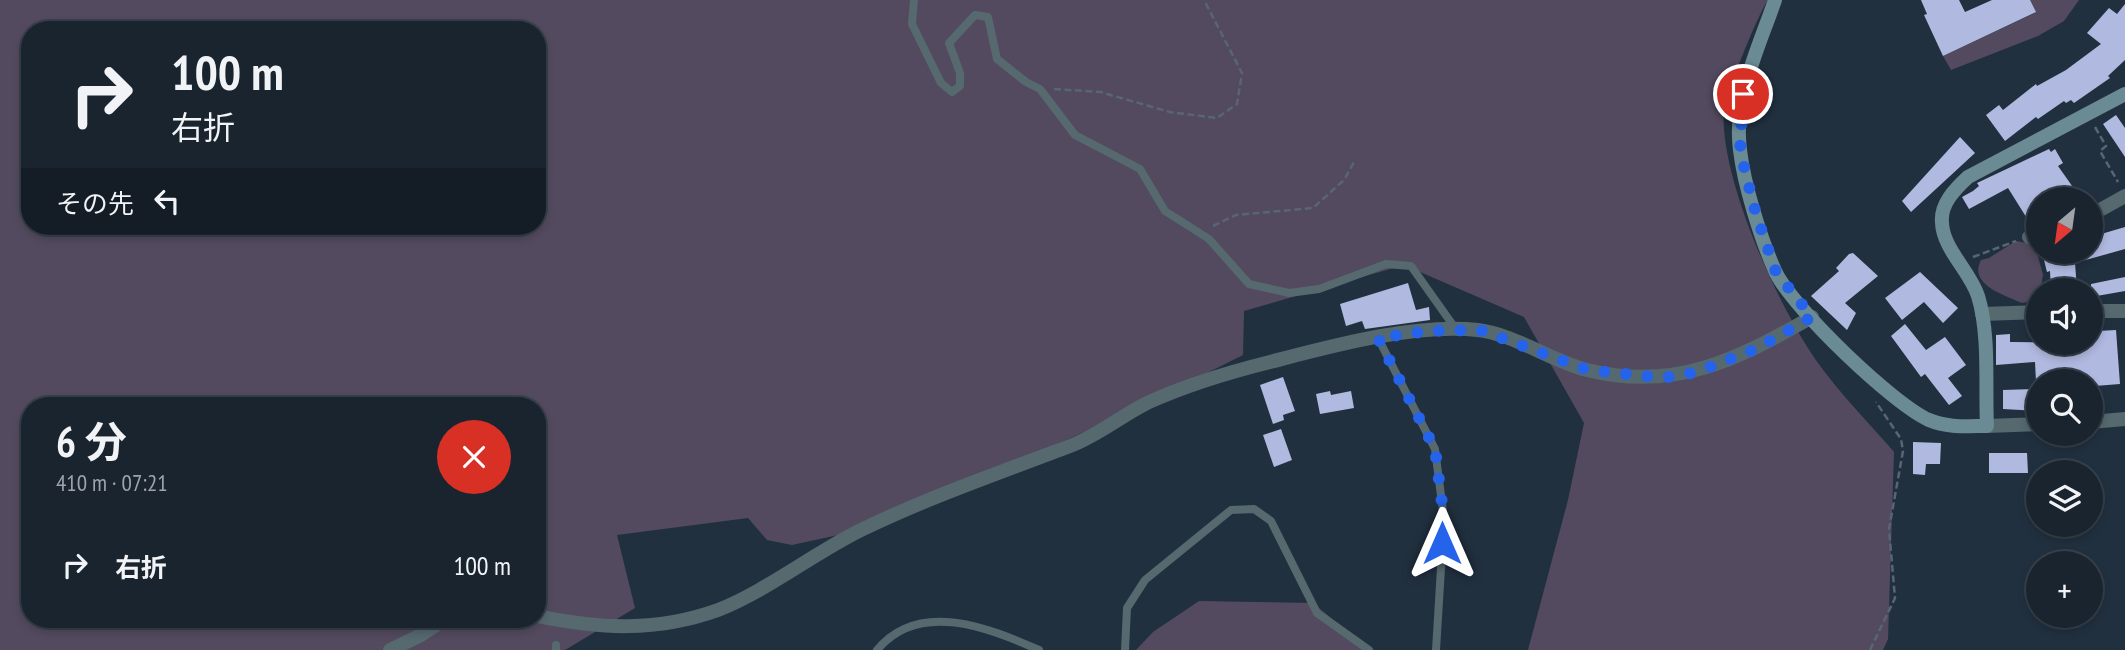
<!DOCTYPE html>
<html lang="ja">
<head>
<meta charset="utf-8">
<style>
	body { margin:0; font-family:"PT Sans Narrow","Noto Sans JP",sans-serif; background:#222c37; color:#f1f3f6; height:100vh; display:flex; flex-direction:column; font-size:26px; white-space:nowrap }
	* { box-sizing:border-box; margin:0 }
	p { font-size:23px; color:#9fa4aa }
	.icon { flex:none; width:38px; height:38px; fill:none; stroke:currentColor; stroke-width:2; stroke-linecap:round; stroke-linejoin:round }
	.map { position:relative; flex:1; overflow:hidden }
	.drawer { position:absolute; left:21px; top:397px; width:525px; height:231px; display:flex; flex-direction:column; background:#19242f; border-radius:28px; box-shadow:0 4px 10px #0003,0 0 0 2px #37414b }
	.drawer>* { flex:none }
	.hud { position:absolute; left:21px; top:21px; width:525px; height:214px; border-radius:28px; box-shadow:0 4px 10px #0003,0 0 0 2px #37414b; background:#19242f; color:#f1f3f6; overflow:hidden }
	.needle { width:46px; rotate:209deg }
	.fabs { position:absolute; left:2026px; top:187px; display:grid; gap:14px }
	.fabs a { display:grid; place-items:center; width:77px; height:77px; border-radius:50%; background:#19242f; box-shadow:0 4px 10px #0003,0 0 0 2px #37414b; font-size:35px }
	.pin { position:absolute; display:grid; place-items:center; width:60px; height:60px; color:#fff; margin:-30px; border:4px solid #fff; border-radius:50%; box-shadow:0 2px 7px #0007 }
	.me { position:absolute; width:77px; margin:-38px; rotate:0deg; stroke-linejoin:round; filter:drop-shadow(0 0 5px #0008) }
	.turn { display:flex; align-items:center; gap:24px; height:147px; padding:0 35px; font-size:32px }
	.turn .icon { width:91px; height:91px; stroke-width:2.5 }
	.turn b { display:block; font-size:49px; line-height:60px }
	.then { display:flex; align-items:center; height:66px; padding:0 35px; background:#0003; gap:14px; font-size:26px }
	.round { display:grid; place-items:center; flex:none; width:74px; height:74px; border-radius:37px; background:#222c37 }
	.summary { display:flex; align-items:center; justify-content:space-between; height:119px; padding:0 35px }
	h1 { font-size:42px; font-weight:700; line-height:52px }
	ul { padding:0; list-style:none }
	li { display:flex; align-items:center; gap:21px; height:98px; padding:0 35px }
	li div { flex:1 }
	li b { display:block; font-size:26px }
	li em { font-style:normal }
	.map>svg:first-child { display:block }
	.green { fill:#534a5f; fill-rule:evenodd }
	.building { fill:#b0b9e0 }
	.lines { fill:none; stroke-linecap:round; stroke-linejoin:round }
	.path { stroke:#586573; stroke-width:2.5; stroke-dasharray:7 3.5; stroke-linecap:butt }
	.lane { stroke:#55696f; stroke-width:8 }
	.street { stroke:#55696f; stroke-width:14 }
	.secondary { stroke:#6a8a94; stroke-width:14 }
	.route { stroke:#2563eb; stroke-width:12; stroke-dasharray:0 21.6 }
</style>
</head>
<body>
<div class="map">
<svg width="2125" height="650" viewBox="0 0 2125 650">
	<rect width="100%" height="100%" fill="#21303f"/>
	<!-- green -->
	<path class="green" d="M0 0H1768C1759 12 1725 96 1724 109 1718 176 1781 314 1821 367 1843 397 1870 424 1894 452L1888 639 1883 650H1528L1568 500 1584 423 1524 317 1404 265 1244 311 1243 355 1125 414 861 530 792 545 767 540 748 518 617 535 635 608 565 650H0ZM30 30H537V226H30ZM30 406H537V620H30Z
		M2029 0H2079L2064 21 2038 36 1951 70 1943 56 2035 13Z
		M2016 241 2027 243 2036 249 2043 275 2039 299 2022 303C2005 295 1968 285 1981 260L1989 258Z
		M1199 601 1313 603 1369 650H1136L1153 632Z"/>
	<!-- building -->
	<path class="building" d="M1921 0H1959L1965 12 1992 0H2030L2036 12 1943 56 1924 15 1927 14Z
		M2125 4V60L2108 76 2110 78 2074 103 2071 100 2066 103 2064 101 2038 119 2036 117 2005 141 1986 115 1999 105 2003 110 2036 84 2037 86 2066 70 2101 44 2087 33 2109 8 2117 14Z
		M2116 115 2125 128V157L2103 124Z
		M1960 137 1975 153 1911 212 1902 201Z
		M2049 149 2051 152 2055 149 2063 163 2058 166 2082 200H2039V214L2028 220 2008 188 1969 209 1962 197 1973 191 1979 186 1977 183Z
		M2125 227V249L2075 263 2077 290H2051L2050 271 2047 272 2044 260 2048 259 2046 252H2091V237Z
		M1853 253 1878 276 1845 303 1856 313 1847 330 1811 296 1839 271 1836 268 1849 254Z
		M1920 272 1958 308 1943 323 1924 302 1902 320 1885 298Z
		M2125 277V291L2091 297V284Z
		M1408 283 1416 310 1429 307 1430 320 1365 329 1362 321 1346 326 1340 304Z
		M1905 324 1926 350 1945 337 1966 365 1948 378 1962 396 1949 405 1925 374 1921 377 1891 336Z
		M2116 330 2120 384 2095 386V382H2036L2035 362 1996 365V335L2010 334V342L2093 343 2092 336H2098V331Z
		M1283 377 1295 411 1283 415 1284 420 1273 424 1260 385Z
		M2036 389 2037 411 2003 409V390Z
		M1330 391 1331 395 1351 391 1354 408 1320 414 1316 394Z
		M1281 429 1292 460 1274 467 1263 435Z
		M1913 442 1941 443 1940 464H1926L1925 475 1913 474Z
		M1989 453H2027L2028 473H1989Z"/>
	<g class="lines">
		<!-- path -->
		<path class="path" d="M1054 89 1100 92 1170 112 1217 118 1237 104 1242 73 1204 0
			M2095 127 2106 146 2100 151 2118 182
			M1213 226 1236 215 1313 208 1344 180 1354 162
			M1973 257 2016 241
			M1870 650 1895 598 1889 529 1903 451 1901 439 1876 402"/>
		<!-- lane -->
		<path class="lane" d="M914 0 912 24 941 83 952 92 960 86V73L949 43 975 15 988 17 997 59 1026 82 1040 89 1075 135 1140 169 1165 211 1209 239 1249 284 1289 293 1319 289 1386 264 1411 266 1455 328
			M1378 338 1435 449 1444 519 1436 650
			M556 650V645
			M877 650C919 599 989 628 1039 650
			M1125 650 1127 608 1145 580 1231 510 1254 509 1271 521 1317 613 1369 650"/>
		<!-- street -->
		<path class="street" d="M2091 215 2125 196
			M2029 237 2039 233
			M2091 311H2125
			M1982 314 2039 312
			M2091 422 2125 419
			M1987 426 2039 424
			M537 616C600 629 657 632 718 610 765 592 814 553 861 530 929 497 999 473 1070 446 1097 436 1121 416 1147 403 1184 386 1230 372 1270 362 1332 346 1415 323 1478 330 1513 334 1552 361 1587 370 1675 392 1738 359 1812 317
			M390 650 421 635 444 620"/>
		<!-- secondary -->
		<path class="secondary" d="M1775 0C1759 47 1733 99 1740 150 1744 185 1761 240 1776 273 1794 309 1893 404 1929 420 1948 428 1967 426 1987 426 1985 385 1990 335 1978 296 1970 271 1943 249 1942 223 1940 204 1955 189 1968 177L2125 94"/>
	</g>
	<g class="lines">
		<!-- route -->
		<path class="route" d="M1442 543 1444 519 1435 449 1378 338 1428 331 1480 330 1588 370 1663 378 1697 372 1756 349 1812 317 1776 272 1756 214 1740 151 1743 94"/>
	</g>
</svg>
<div class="fabs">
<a><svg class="needle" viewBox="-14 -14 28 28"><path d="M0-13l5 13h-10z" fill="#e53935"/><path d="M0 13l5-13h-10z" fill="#9fa4aa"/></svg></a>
<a><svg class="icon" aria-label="sound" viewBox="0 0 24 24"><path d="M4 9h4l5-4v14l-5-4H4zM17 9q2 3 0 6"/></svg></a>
<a><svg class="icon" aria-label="search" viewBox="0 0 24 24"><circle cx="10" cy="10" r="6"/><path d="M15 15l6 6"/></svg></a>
<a><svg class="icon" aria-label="layers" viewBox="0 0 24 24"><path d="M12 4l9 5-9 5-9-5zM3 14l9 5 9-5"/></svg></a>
<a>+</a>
</div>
<div class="pin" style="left:1743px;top:94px;background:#d93025"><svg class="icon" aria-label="arrive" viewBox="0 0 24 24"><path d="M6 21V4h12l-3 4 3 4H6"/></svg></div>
<svg class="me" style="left:1442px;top:543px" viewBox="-20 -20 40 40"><path d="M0-17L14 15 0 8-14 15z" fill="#2563eb" stroke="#fff" stroke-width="4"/></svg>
<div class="hud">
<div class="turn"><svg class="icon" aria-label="right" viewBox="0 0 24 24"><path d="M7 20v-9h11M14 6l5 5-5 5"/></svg><div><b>100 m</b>右折</div></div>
<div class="then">その先<svg class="icon" aria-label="left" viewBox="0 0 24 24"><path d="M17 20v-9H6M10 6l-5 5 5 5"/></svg></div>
</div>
<section class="drawer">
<div class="summary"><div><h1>6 分</h1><p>410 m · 07:21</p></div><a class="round" style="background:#d93025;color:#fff"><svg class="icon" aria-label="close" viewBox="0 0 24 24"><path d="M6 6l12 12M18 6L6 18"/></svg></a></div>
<ul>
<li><svg class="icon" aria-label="right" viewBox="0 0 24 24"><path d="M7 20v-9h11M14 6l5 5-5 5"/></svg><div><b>右折</b></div><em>100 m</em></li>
</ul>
</section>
</div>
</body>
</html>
